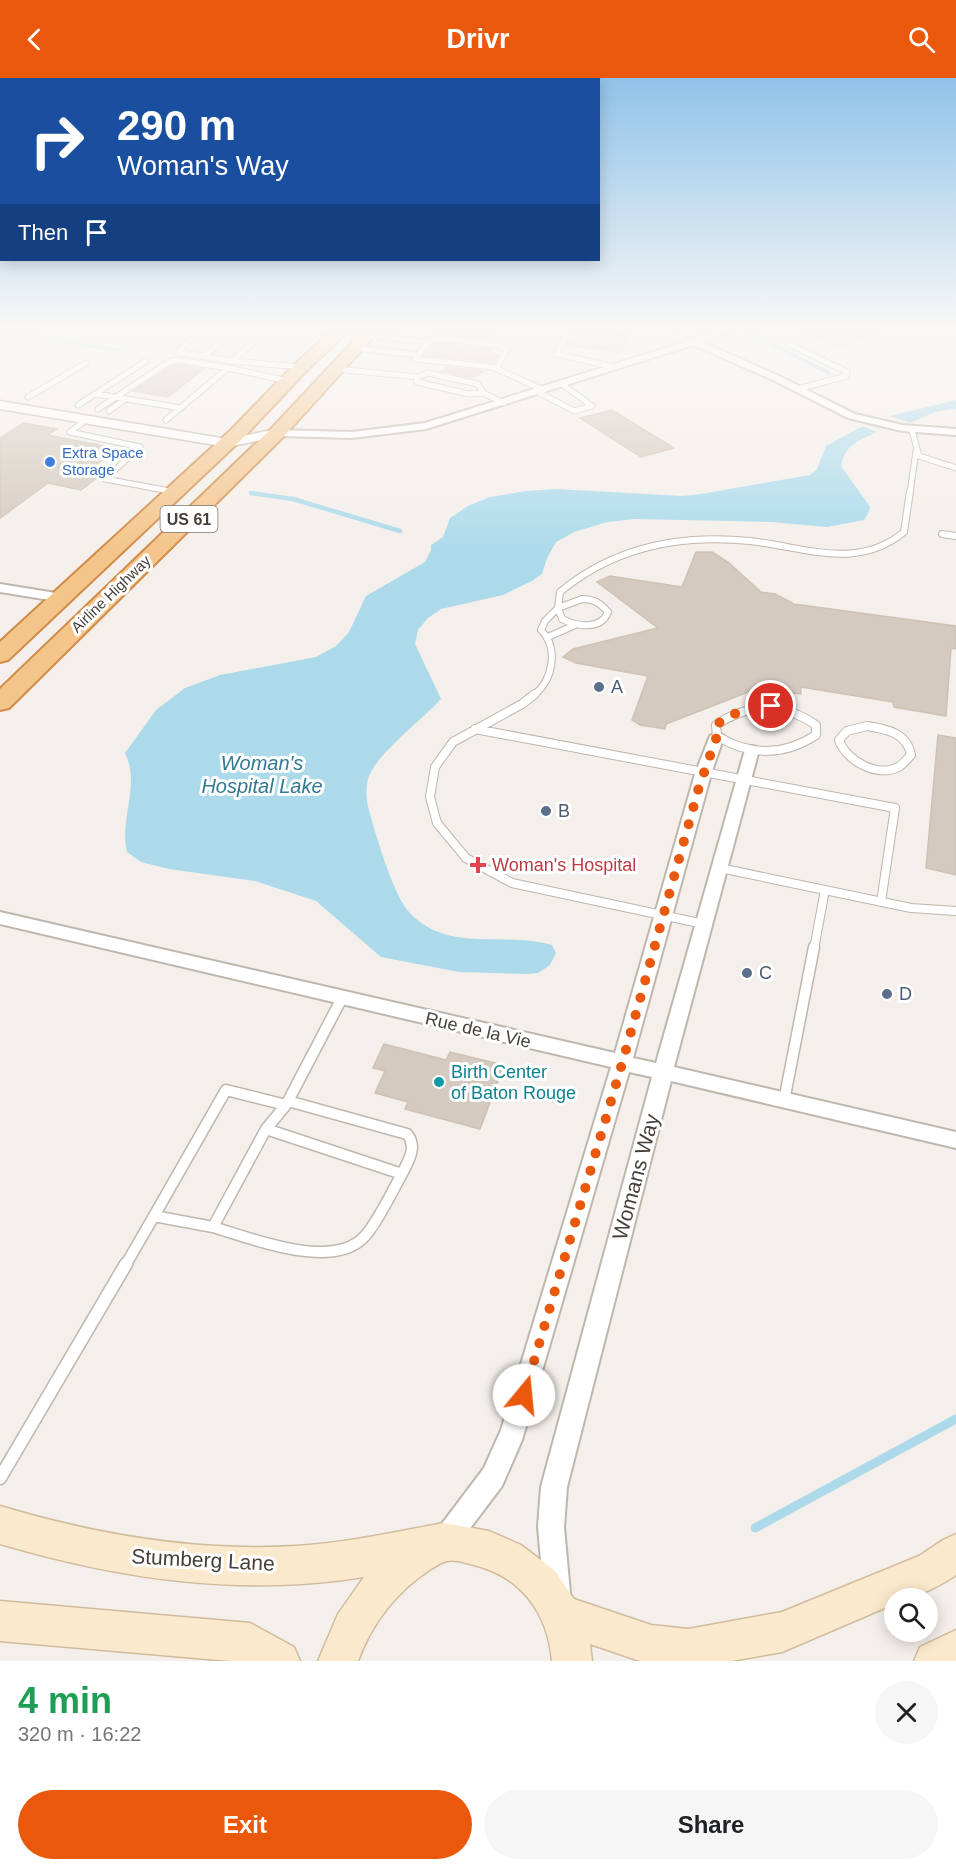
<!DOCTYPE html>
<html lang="en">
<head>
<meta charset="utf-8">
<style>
	body { margin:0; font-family:Arial,sans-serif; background:#f6f6f6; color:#202124; height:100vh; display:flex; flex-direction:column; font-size:22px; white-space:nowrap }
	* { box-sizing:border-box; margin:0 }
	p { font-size:20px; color:#757577 }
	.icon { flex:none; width:33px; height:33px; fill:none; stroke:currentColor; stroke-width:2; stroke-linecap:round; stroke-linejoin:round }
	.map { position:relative; height:1583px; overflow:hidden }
	.sheet { display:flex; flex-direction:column; background:#fff; flex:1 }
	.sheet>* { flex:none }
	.guide { position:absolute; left:0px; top:0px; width:600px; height:183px; box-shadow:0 3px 15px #0003; background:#1a4fa0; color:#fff; overflow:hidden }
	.tools { position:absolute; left:884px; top:1510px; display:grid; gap:12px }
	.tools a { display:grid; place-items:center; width:54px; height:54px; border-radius:50%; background:#fff; box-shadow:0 3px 15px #0003; font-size:30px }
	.pin { position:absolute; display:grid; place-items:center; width:51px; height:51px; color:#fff; margin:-26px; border:3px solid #fff; border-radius:50%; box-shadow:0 2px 6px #0007 }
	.me { position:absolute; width:66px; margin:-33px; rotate:17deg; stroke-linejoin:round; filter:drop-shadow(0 0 4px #0008) }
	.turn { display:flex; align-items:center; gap:21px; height:126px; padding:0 18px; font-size:27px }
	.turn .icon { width:78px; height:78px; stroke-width:2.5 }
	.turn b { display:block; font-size:42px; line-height:51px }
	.then { display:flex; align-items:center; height:57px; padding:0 18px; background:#0003; gap:12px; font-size:22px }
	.round { display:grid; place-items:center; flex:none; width:63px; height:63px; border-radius:32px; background:#f6f6f6 }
	.head { display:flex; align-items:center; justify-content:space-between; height:102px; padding:0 18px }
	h1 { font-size:36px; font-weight:700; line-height:45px; color:#1e9e55 }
	.primary-button { display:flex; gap:12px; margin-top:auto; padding:12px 18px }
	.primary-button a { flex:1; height:69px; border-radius:36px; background:#ea580c; color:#fff; font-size:24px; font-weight:700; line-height:69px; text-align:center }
	.primary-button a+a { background:#f6f6f6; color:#202124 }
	header { display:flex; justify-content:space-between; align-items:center; height:78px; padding:0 18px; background:#ea580c; color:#fff; font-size:27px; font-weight:700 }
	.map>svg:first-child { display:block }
	.water { fill:#acdaeb }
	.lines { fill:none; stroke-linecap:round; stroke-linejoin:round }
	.stream-far2 { stroke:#acdaeb; stroke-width:4 }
	.stream-far1 { stroke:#acdaeb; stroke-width:4.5 }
	.stream { stroke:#acdaeb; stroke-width:9 }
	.building { fill:#d4cac0; stroke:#cfc1b4; stroke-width:1.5 }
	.service-far4-casing { stroke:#bfb6ad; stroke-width:7 }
	.service-far3-casing { stroke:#bfb6ad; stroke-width:8 }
	.service-far2-casing { stroke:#bfb6ad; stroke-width:10 }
	.service-far1-casing { stroke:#bfb6ad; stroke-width:13 }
	.service-casing { stroke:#bfb6ad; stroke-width:15 }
	.minor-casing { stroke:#bfb6ad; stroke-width:4 }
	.tertiary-casing { stroke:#bfb6ad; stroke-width:3 }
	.secondary-casing { stroke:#d0bb9d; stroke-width:3 }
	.trunk-casing { stroke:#d28b46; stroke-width:4 }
	.service-far4 { stroke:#fff; stroke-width:5 }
	.service-far3 { stroke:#fff; stroke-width:6 }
	.service-far2 { stroke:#fff; stroke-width:8 }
	.service-far1 { stroke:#fff; stroke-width:10 }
	.service { stroke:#fff; stroke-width:12 }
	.minor { fill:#fff; fill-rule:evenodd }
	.tertiary { fill:#fff; fill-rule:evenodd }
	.secondary { fill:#fbe9cd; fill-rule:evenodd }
	.trunk { fill:#f4c58b; fill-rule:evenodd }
	.route { stroke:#ea580c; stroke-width:10; stroke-dasharray:0 18 }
	.shop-dot { fill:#3f7fe0; stroke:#fff; stroke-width:2 }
	.service-dot { fill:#5c6f8a; stroke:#fff; stroke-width:2 }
	.health-dot { fill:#e0444e; stroke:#fff; stroke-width:2 }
	.culture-dot { fill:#0f9aa8; stroke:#fff; stroke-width:2 }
	.labels { text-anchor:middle; stroke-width:6; stroke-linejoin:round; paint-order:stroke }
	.far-shop-label { font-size:15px; fill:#366cbe; stroke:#fff; text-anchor:start }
	.far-street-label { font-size:15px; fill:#473f39; stroke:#fff }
	.shield { fill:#fff; stroke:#7e7974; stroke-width:1.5 }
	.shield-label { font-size:16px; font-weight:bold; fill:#473f39 }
	.service-label { font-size:18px; fill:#4e5e75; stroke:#fff; text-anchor:start }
	.health-label { font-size:18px; fill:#be3a42; stroke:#fff; text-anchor:start }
	.street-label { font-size:18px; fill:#473f39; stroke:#fff }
	.culture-label { font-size:18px; fill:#0d838f; stroke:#fff; text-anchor:start }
	.water-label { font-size:20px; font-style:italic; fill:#337994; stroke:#fff }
	.near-street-label { font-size:21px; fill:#473f39; stroke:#fff }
</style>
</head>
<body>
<header><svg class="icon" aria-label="back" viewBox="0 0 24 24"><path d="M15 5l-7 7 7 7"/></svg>Drivr<svg class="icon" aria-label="search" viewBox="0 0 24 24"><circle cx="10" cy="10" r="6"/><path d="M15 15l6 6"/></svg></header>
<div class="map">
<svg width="956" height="1583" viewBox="0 0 956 1583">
	<rect width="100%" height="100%" fill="#f4efea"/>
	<!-- water -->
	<path class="water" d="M956 322V331L938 333 910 345 890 338Z
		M863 348 877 354C859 363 845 366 841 388L870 429 868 436 864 442 827 449 772 444 636 441 607 444 574 454 556 464 547 480 542 496 532 503 503 517 441 531 428 540 418 552 415 566 441 621C424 640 374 678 368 701 366 708 366 721 368 728 374 752 393 817 409 834 414 840 424 847 431 851 468 869 512 855 552 867L556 875 550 887 538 895 527 896 459 894 381 879 316 823 255 803 169 791 141 784 127 774C119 739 141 708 125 675L156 632 185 610 220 597 316 579 336 568 349 554 366 518 425 484 431 472V467L443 459 450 440 468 428 490 419 526 413 556 411 683 418 701 416 810 397 817 391 826 368Z"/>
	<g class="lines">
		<!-- stream-far2 -->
		<path class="stream-far2" d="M0 253 117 272
			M751 256 829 295"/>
		<!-- stream-far1 -->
		<path class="stream-far1" d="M251 415 293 421 400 453"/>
		<!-- stream -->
		<path class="stream" d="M755 1450 956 1341"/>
	</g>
	<!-- building -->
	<path class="building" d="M450 252H475L494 253 489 261 447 256Z
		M577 252 616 255 629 258 621 274 567 268Z
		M803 252H881L882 254 839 269 802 255Z
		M440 265 493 271 490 275 499 276 494 284 424 277 431 268Z
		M177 287 204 291 168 319 134 313 171 289Z
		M448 289 483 293 475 299 464 298 442 293Z
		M612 332 674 370 641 379 580 340Z
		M24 345 57 351 47 357 104 368 95 374 109 377 90 391 105 394 81 412 48 405 0 440V360Z
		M696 474H712L728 484 761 514 775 516 794 526 956 548V571L951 570 946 638 894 629 893 624 801 609V616L783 614 761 609 666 646 665 651 640 647 632 642 648 598 576 585 563 579 573 571 658 550 597 504 610 498 682 509Z
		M938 657 956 660V797L926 790Z
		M384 966 446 982 450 974 504 987 480 1051 405 1031 408 1024 375 1015 385 993 373 990Z"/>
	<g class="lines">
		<defs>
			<path id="service-far4" d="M202 252 177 274 232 283 301 289
				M318 252 340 254
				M570 252 556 276 615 289
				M620 252 667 257 694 264
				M766 252 782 255 798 252
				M774 254 785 264 847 294 846 298 798 311
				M367 257 428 264 415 281 493 289 543 312
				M428 264 439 260 500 267 507 272 496 291
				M355 270 419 277
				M204 278 235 252
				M232 283 266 253 261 252
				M336 291 418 299
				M428 295 478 306 483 315 469 316 417 304 416 300Z
				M538 314 574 333 592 328 562 306
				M483 315 504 325
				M96 316 181 330
				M28 319 86 285
				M78 327 146 283
				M98 331 169 284 177 282 228 290
				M109 333 125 321
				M87 341 70 354 140 369 105 401 175 414
				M166 342 228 290 288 303
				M912 352 919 378 956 390
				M910 415 916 373"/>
			<path id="service-far3" d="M170 413 175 414
				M942 456 956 458
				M582 521C594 521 600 525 608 534 601 553 576 548 562 541L558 530Z
				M558 530 560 514C614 469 680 456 750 463 804 469 857 493 904 454L910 413
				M548 559 575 547
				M534 617C553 602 559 570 541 552L545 543 558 530"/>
			<path id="service-far2" d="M535 616 522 626 453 664 435 689 430 719 437 745 466 780 512 805 704 846
				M771 628C787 632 802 637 816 647V657C784 678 750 678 717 658L716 647C733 635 750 630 771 628Z
				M867 648C887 651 907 655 911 677 908 680 904 685 900 688 879 701 846 683 839 662L847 653Z
				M475 651 895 730 881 824
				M720 790 911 830 956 833
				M814 871 825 812"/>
			<path id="service-far1" d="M288 1023 407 1056C418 1069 408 1083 402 1096
				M784 1023 814 869
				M154 1138 226 1012 286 1027
				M213 1149C250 1160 332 1193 364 1159 377 1146 392 1113 402 1096L266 1051
				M125 1188 154 1138 213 1149 266 1051 286 1027 342 920"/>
			<path id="service" d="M0 1400 126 1186"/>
			<path id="minor" d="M723 252H736L702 264 777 297 855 336 902 347 956 351V357L902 353 848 340 771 301 693 267 426 351 352 360 277 358 272 355 277 352 352 354 425 345Z
				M0 506 62 516 68 520 62 524 0 514Z
				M717 654 724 658 711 696 633 980 656 985 745 672 752 668 757 669 759 672 674 989 956 1054V1070L671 1003 567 1409 564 1449 570 1515 566 1524 557 1528 548 1524 544 1515 538 1449 541 1409 652 999 629 994 522 1362 502 1408 453 1473 444 1477 435 1473 431 1464 435 1455 484 1390 501 1352 611 989 0 846V834L615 975 695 696 710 658Z"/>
			<path id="tertiary" d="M0 323 227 361 277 351 284 355 277 359 227 369 0 331Z"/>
			<path id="secondary" d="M0 1428C97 1457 195 1474 296 1468 346 1465 395 1454 444 1445L489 1453 521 1467 555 1493 574 1521 651 1547 688 1551 782 1534 919 1478 943 1462 956 1456V1497C938 1509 915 1521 894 1521V1526L782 1574 731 1583H640L590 1566 592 1583H552C548 1536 522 1499 474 1487 466 1485 455 1481 447 1483 442 1484 436 1488 431 1491 397 1513 372 1545 358 1583H318L338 1536 364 1499C240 1519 119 1501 0 1466Z
				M0 1523 250 1545 294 1569 300 1583H230L0 1563Z
				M956 1552V1583H914L920 1569Z"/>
			<path id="trunk" d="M333 252H350L307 292 244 359 8 582 0 584V564L232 351 295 286Z
				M364 252H380L283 359 9 630 0 632V611L271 351Z"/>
		</defs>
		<!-- service-far4 casing -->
		<use href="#service-far4" class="service-far4-casing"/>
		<!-- service-far3 casing -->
		<use href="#service-far3" class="service-far3-casing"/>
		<!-- service-far2 casing -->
		<use href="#service-far2" class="service-far2-casing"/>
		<!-- service-far1 casing -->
		<use href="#service-far1" class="service-far1-casing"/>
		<!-- service casing -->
		<use href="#service" class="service-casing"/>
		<!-- minor casing -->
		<use href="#minor" class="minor-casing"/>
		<!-- tertiary casing -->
		<use href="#tertiary" class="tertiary-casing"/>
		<!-- secondary casing -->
		<use href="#secondary" class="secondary-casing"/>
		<!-- trunk casing -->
		<use href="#trunk" class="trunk-casing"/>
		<!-- service-far4 -->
		<use href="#service-far4" class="service-far4"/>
		<!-- service-far3 -->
		<use href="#service-far3" class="service-far3"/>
		<!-- service-far2 -->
		<use href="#service-far2" class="service-far2"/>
		<!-- service-far1 -->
		<use href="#service-far1" class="service-far1"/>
		<!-- service -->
		<use href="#service" class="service"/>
		<!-- minor -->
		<use href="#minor" class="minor"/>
		<!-- tertiary -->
		<use href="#tertiary" class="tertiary"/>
		<!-- secondary -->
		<use href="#secondary" class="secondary"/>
		<!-- trunk -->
		<use href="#trunk" class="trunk"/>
	</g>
	<!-- sky -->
	<linearGradient id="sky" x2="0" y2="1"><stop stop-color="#90c3e9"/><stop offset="0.53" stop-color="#faf8f6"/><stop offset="1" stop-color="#faf8f6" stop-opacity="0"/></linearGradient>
	<rect width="956" height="473" fill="url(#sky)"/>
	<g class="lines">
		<!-- route -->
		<path class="route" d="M524 1317 622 986 699 709 717 658 716 647C733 634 750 629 771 628"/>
	</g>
	<!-- markers -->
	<circle class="shop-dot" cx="50" cy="384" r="6"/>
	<g class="service-dot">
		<circle cx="599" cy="609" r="6"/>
		<circle cx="546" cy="733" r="6"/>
		<circle cx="747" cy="895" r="6"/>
		<circle cx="887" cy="916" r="6"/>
	</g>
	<path class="health-dot" d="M475 778h6v6h6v6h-6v6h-6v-6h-6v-6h6z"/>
	<circle class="culture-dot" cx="439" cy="1004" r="6"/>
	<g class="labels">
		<!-- far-shop labels -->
		<g class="far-shop-label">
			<text x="62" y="380">Extra Space<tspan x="62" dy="17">Storage</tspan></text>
		</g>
		<!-- far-street labels -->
		<g class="far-street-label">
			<text transform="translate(111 516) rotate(-44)" y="5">Airline Highway</text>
		</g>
		<!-- shield labels -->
		<rect class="shield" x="160.5" y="428" width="57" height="26" rx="4.5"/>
		<g class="shield-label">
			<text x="189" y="447">US 61</text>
		</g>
		<!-- service labels -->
		<g class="service-label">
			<text x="611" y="615">A</text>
			<text x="558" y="739">B</text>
			<text x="759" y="901">C</text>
			<text x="899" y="922">D</text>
		</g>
		<!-- health labels -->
		<g class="health-label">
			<text x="492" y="793">Woman's Hospital</text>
		</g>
		<!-- street labels -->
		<g class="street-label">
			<text transform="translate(478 952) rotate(13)" y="6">Rue de la Vie</text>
		</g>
		<!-- culture labels -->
		<g class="culture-label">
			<text x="451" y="1000">Birth Center<tspan x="451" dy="21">of Baton Rouge</tspan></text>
		</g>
		<!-- water labels -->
		<g class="water-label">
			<text x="262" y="692">Woman's<tspan x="262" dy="23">Hospital Lake</tspan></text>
		</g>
		<!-- near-street labels -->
		<g class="near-street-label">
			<text transform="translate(636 1099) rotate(-75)" y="7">Womans Way</text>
			<text transform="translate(203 1482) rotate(3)" y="7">Stumberg Lane</text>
		</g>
	</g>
</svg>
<div class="tools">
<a><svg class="icon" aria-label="search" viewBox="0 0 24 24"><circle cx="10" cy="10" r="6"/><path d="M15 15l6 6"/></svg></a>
</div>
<div class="pin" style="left:771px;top:628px;background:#d93025"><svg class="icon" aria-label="arrive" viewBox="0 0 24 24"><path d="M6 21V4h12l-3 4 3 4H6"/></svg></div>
<svg class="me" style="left:524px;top:1317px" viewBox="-20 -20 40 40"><circle r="19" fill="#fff"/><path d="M0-13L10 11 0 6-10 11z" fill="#ea580c"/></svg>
<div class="guide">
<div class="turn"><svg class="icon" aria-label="right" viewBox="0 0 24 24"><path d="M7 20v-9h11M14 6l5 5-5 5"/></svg><div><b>290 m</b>Woman's Way</div></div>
<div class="then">Then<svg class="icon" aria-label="arrive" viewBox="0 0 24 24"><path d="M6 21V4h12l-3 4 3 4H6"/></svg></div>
</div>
</div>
<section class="sheet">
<div class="head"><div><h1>4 min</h1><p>320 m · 16:22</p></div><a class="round"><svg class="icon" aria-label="close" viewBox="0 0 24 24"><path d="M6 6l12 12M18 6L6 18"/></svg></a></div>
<div class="primary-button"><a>Exit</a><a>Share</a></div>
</section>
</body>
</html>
